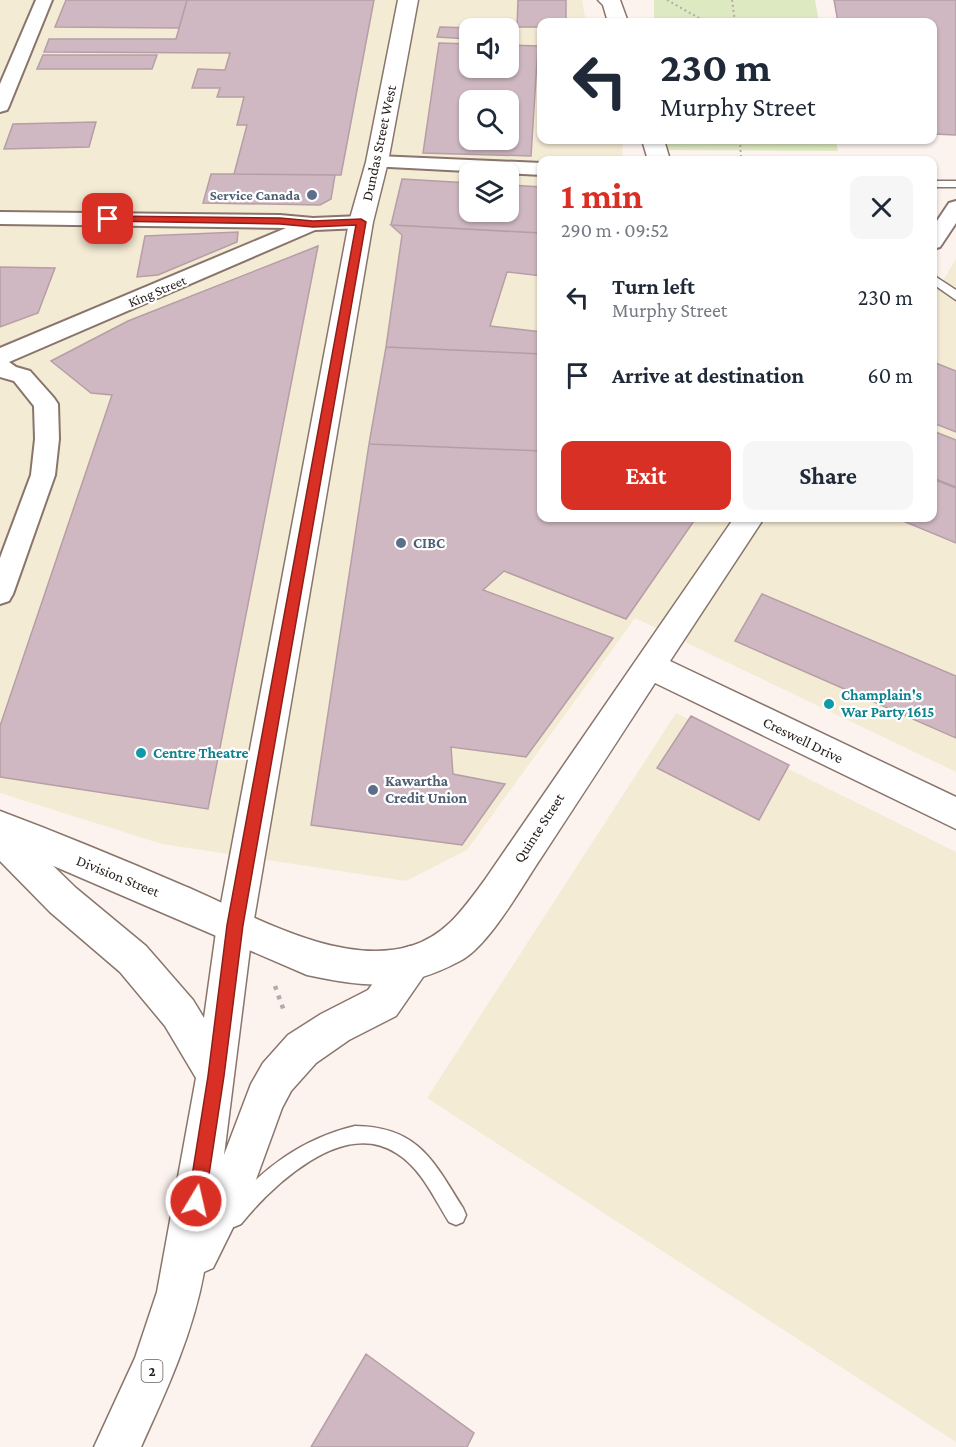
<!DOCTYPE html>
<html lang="en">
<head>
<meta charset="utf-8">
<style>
	body { margin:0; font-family:"Crimson Pro",serif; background:#f6f6f7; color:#1f2937; height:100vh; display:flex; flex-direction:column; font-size:22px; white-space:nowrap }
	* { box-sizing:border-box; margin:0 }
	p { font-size:20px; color:#747a83 }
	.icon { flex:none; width:33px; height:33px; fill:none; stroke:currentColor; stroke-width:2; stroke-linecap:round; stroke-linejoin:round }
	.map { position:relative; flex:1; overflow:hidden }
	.panel { position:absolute; left:537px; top:156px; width:400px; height:366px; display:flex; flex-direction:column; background:#fff; border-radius:12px; box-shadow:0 2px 4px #0004 }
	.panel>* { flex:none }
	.top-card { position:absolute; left:537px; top:18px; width:400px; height:126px; border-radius:12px; box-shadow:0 2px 4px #0004; background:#fff; color:#1f2937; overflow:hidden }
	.controls { position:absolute; left:459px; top:18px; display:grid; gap:12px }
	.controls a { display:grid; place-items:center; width:60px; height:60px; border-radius:12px; background:#fff; box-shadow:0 2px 4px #0004; font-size:30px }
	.pin { position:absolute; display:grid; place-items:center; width:51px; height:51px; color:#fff; margin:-26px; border-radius:12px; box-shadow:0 3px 9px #0006 }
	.me { position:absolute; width:66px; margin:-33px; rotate:9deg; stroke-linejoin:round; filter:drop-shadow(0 0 4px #0008) }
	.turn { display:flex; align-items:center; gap:21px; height:126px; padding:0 24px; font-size:27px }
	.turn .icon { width:78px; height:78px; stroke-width:2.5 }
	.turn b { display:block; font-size:42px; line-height:51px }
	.round { display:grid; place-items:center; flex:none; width:63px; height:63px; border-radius:12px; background:#f6f6f7 }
	.headline { display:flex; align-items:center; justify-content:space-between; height:102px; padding:0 24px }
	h1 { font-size:36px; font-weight:700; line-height:45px; color:#d93025 }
	.button { display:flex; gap:12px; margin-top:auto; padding:12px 24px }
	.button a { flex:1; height:69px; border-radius:12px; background:#d93025; color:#fff; font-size:24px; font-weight:700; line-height:69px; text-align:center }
	.button a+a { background:#f6f6f7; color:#1f2937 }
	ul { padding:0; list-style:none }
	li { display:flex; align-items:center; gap:18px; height:78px; padding:0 24px }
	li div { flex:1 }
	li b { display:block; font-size:22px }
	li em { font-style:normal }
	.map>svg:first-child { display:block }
	.commercial { fill:#f4ebd5; fill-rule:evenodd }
	.green { fill:#dde9c0 }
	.building { fill:#cfb8c1; stroke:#b59ea6; stroke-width:1.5; fill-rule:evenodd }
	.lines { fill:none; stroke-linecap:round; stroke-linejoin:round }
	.lane-casing { stroke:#89756c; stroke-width:3 }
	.street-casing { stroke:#89756c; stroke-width:4 }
	.secondary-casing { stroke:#89756c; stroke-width:3 }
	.primary-casing { stroke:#89756c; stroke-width:3 }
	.path-far1 { stroke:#b4aba8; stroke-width:2; stroke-dasharray:2 3; stroke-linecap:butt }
	.path { stroke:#b4aba8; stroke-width:4.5; stroke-dasharray:4 6; stroke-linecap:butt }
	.lane { fill:#fff; fill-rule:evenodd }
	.street { fill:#fff; fill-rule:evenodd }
	.secondary { fill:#fff; fill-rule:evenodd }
	.primary { fill:#fff; fill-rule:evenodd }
	.route { fill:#d93025; stroke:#8d1f18; stroke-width:1.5 }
	.service-dot { fill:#5c6f8a; stroke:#fff; stroke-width:2 }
	.culture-dot { fill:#0f9aa8; stroke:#fff; stroke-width:2 }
	.labels { text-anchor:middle; stroke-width:4.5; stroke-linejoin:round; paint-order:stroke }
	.far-service-label { font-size:14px; font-weight:bold; fill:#4e5e75; stroke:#fff; text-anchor:end }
	.far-street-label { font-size:14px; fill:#241c19; stroke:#fff }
	.shield { fill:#fff; stroke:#66605e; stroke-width:1.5 }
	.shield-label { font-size:14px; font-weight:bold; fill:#241c19 }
	.street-label { font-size:15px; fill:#241c19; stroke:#fff }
	.service-label { font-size:15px; font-weight:bold; fill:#4e5e75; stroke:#fff; text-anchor:start }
	.culture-label { font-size:15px; font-weight:bold; fill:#0d838f; stroke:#fff; text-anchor:start }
</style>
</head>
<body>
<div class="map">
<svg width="956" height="1447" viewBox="0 0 956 1447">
	<rect width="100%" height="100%" fill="#fcf3ef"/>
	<!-- commercial -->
	<path class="commercial" d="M0 0H582L586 22H542V140H623L622 160H542V518H933V297L956 259V772L635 618 467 850 406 881 162 844 0 793ZM470 28H508V68H470ZM470 100H508V140H470ZM470 172H508V212H470Z
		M676 713 956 852V1442L427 1098Z"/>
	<!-- green -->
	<path class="green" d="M654 0H815L819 22H654Z
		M656 140H836L838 151 656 150Z"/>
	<!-- building -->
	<path class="building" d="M66 0H187L179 28 55 27Z
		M187 0H374L341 175 234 174 247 125H237L244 97H217L220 88H192L198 69 225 70 230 53 44 52 49 39H176Z
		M518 0H566V22H542V27H517Z
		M834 0H956V135L933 134V22H838Z
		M440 27 473 28H470V39L437 37Z
		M439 43 470 44V68H508V45L538 46 531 156 423 153ZM470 100H508V140H470Z
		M43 55H157L152 69H37Z
		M96 122 89 147 4 149 13 124Z
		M211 174H234L335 175 331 199 320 205 203 203Z
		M402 179 470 183V212H508V185L542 187V233L391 225Z
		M391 225 539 233 542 237V276L507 272 490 326 542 332V354L386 347 402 235Z
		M238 232 237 242 158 275 137 277 145 236Z
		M318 246 208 809 0 777V726L112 395 91 393 51 361 128 321Z
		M0 267 55 268 38 313 0 327Z
		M386 347 542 354V451L369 444Z
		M933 362 956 371V432L933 423Z
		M933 431 956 440V487L933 478Z
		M369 444 542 451V518H696L626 619 504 571 483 590 613 638 526 757 451 747 453 774 505 784 462 845 311 825Z
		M933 479 956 488V543L896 518H933Z
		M762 594 956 676V738L735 641Z
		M691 716 789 765 759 820 657 768Z
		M366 1354 474 1433 467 1447H311Z"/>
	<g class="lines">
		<defs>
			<path id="lane" d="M933 181H956V187H933Z
				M933 275 956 290V300L933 284Z
				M355 1126C418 1127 433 1160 463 1208L466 1215 463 1222 456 1225 449 1222C434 1198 421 1168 396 1153 342 1118 272 1186 241 1224L234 1227 227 1224 224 1217 227 1210C262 1169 301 1139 355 1126Z"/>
			<path id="street" d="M36 0H52L9 106 7 110 0 112V84Z
				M377 156 542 163V175L370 166 367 162 370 158Z
				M956 201V223L940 247 933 249V227L949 203Z
				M0 212 280 215 313 218 361 216 368 218 371 222 368 226 361 228 315 230 9 362 16 367 30 371 54 398 58 404 59 439 55 475 13 594 9 601 0 604V558L31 475 35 439 34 406 14 381 0 377V348L286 228 0 224Z"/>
			<path id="secondary" d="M598 0H620L628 22H608L603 5Z
				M642 140H664L670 160H648Z
				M734 518H764L670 661 956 797V829L655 683C617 742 579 800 541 858 522 886 489 946 460 961 403 991 368 988 307 975L0 843V811C61 834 122 859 182 885 247 912 338 968 411 946 446 935 463 909 484 881Z"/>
			<path id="primary" d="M398 0H418L388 162 373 222 253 925 224 1155 251 1084 263 1063 288 1035 321 1014 368 990 397 951 410 946 423 951 429 964 423 977 396 1016 349 1040 316 1063 291 1091 282 1108 254 1185 213 1268 204 1272C193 1333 167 1390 141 1447H94L135 1358 157 1292 196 1078 165 1026 120 972 50 912 0 861V821L12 826 76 888 146 946 193 1000 204 1018 217 925 349 222 366 162Z"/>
		</defs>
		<!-- lane casing -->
		<use href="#lane" class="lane-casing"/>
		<!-- street casing -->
		<use href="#street" class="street-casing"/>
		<!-- secondary casing -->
		<use href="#secondary" class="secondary-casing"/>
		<!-- primary casing -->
		<use href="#primary" class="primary-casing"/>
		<!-- path-far1 -->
		<path class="path-far1" d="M667 0 706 22
			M732 0 735 22
			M740 140 741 160"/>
		<!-- path -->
		<path class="path" d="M275 986 285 1014"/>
		<!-- lane -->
		<use href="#lane" class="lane"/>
		<!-- street -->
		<use href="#street" class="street"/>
		<!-- secondary -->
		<use href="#secondary" class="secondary"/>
		<!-- primary -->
		<use href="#primary" class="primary"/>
	</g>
	<!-- route -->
	<path class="route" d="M108 216 280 218 313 221 361 219 366 222 243 925 224 1076 205 1201 202 1207 196 1210 190 1207 188 1201 208 1076 227 925 356 225 313 227 280 224 105 221V217Z"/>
	<!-- markers -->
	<g class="service-dot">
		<circle cx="312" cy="195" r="6"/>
		<circle cx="401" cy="543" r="6"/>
		<circle cx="373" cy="790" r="6"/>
	</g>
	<g class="culture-dot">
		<circle cx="829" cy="704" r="6"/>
		<circle cx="141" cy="753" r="6"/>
	</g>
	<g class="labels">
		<!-- far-service labels -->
		<g class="far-service-label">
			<text x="300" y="200">Service Canada</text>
		</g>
		<!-- far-street labels -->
		<g class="far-street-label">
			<text transform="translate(157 291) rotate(-23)" y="5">King Street</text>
		</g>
		<!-- shield labels -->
		<rect class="shield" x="141.5" y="1360" width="21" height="22" rx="4.5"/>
		<g class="shield-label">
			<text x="152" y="1376">2</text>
		</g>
		<!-- street labels -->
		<g class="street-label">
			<text transform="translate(379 143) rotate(-78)" y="5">Dundas Street West</text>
			<text transform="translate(803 740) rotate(26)" y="5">Creswell Drive</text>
			<text transform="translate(539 828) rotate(-57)" y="5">Quinte Street</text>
			<text transform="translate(118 876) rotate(22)" y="5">Division Street</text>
		</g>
		<!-- service labels -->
		<g class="service-label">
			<text x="413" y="548">CIBC</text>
			<text x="385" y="786">Kawartha<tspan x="385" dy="17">Credit Union</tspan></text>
		</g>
		<!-- culture labels -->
		<g class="culture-label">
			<text x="841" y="700">Champlain's<tspan x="841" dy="17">War Party 1615</tspan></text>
			<text x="153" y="758">Centre Theatre</text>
		</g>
	</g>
</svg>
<div class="controls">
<a><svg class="icon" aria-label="sound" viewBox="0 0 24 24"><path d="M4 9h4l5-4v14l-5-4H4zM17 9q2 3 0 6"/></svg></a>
<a><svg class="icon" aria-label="search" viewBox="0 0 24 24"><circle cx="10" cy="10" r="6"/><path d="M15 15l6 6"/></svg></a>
<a><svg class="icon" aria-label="layers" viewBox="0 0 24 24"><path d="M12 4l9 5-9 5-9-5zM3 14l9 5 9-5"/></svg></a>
</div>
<div class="pin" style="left:108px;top:219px;background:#d93025"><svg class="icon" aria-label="arrive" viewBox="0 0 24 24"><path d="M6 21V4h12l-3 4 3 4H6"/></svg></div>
<svg class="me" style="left:196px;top:1201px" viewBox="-20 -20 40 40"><circle r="17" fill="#d93025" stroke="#fff" stroke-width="3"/><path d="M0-11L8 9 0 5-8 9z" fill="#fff"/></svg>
<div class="top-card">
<div class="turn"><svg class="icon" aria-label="left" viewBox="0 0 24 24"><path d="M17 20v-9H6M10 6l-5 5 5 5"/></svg><div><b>230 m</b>Murphy Street</div></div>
</div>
<section class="panel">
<div class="headline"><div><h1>1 min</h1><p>290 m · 09:52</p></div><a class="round"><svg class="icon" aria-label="close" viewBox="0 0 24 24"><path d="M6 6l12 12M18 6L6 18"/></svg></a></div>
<ul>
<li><svg class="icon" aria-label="left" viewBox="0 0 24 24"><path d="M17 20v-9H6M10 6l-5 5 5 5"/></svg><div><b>Turn left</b><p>Murphy Street</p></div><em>230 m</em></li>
<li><svg class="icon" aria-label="arrive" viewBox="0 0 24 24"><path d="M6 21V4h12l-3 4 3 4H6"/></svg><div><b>Arrive at destination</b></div><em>60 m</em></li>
</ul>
<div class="button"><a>Exit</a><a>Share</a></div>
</section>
</div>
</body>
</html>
